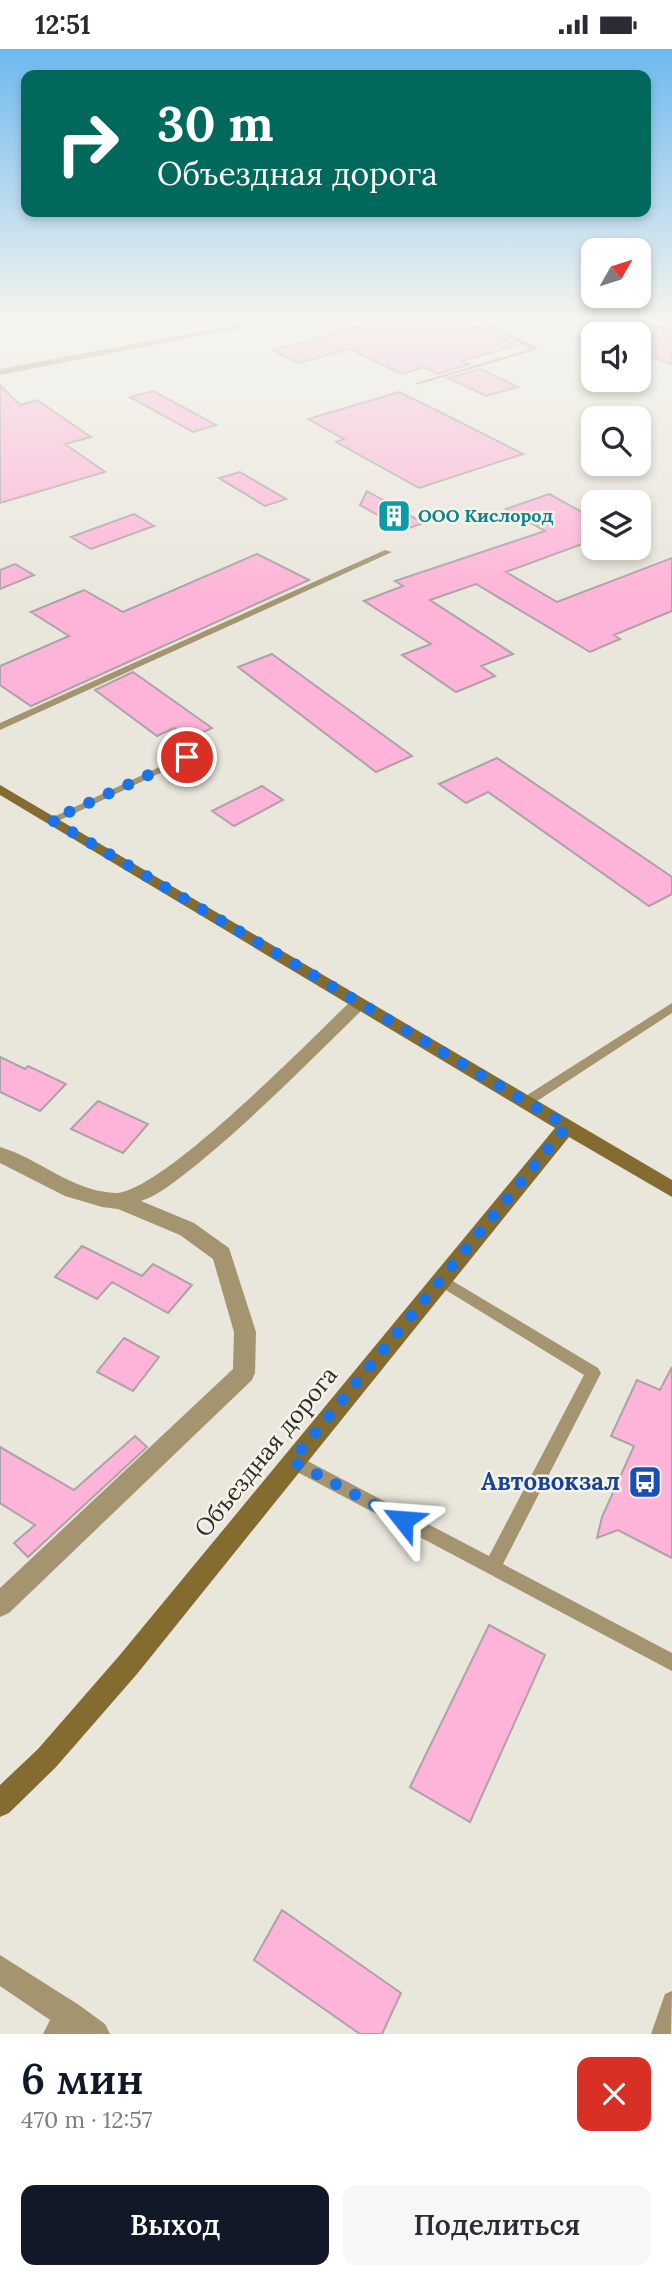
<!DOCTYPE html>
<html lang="ru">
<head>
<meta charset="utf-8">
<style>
	body { margin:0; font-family:Lora,serif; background:#f7f7f7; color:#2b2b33; height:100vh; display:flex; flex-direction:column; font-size:26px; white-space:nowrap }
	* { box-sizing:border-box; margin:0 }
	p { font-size:23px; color:#7c7c81 }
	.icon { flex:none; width:38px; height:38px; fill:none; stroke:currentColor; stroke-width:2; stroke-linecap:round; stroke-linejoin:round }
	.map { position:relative; height:1985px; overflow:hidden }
	.panel { display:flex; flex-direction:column; background:#fff; flex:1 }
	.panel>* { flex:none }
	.hud { position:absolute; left:21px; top:21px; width:630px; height:147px; border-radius:14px; box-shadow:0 4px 10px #0003; background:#00695c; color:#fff; overflow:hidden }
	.needle { width:46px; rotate:51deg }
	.fabs { position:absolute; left:581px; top:189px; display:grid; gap:14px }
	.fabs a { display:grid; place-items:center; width:70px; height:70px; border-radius:14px; background:#fff; box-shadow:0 4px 10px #0003; font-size:35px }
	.pin { position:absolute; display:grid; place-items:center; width:60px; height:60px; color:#fff; margin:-30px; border:4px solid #fff; border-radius:50%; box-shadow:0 2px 7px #0007 }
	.me { position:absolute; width:77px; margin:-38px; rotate:298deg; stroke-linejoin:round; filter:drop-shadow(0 0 5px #0008) }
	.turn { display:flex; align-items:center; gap:24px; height:147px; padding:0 21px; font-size:32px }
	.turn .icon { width:91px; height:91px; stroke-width:2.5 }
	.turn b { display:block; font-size:49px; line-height:60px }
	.round { display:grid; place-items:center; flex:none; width:74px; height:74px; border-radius:14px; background:#f7f7f7 }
	.headline { display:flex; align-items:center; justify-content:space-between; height:119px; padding:0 21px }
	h1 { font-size:42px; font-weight:600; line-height:52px; color:#111827 }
	.action { display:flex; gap:14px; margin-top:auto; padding:14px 21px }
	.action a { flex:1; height:80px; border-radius:14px; background:#111827; color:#fff; font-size:28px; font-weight:600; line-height:80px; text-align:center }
	.action a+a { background:#f7f7f7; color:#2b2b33 }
	.status { display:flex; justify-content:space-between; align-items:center; height:49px; padding:0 35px; background:#fff; direction:ltr }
	.status svg { height:19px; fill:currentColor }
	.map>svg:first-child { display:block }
	.building { fill:#feb3d8; stroke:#ada2a7; stroke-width:2 }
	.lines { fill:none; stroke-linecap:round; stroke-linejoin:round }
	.service { fill:#a4946f; fill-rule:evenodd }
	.minor { fill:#a4946f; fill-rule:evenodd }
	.secondary { fill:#846c31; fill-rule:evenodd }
	.route { stroke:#1a73e8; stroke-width:12; stroke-dasharray:0 21.6 }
	.labels { text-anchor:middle; stroke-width:5; stroke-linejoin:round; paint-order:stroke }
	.far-culture-label { font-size:18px; font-weight:bold; fill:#0d838f; stroke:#f6f3e9; text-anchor:start }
	.near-street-label { font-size:24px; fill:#2e2d29; stroke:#f6f3e9 }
	.near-transit-label { font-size:24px; font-weight:bold; fill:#164399; stroke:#f6f3e9; text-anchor:end }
</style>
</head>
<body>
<div class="status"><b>12:51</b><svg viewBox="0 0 49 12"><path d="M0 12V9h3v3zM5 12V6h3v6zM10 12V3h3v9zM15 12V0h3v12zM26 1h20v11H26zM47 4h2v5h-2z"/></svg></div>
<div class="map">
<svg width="672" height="1985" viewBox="0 0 672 1985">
	<rect width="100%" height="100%" fill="#e9e6dc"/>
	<!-- building -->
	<path class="building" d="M382 272H464L517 296 462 312 469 315 438 325 424 318 402 325 350 300 298 314 273 301Z
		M638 272 672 283V316L639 303V285H594Z
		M480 320 518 338 486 347 448 329Z
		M0 336 20 356 37 351 91 388 65 395 105 423 0 454Z
		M153 342 216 376 193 383 130 348Z
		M399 343 438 362 523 405 419 439 336 393 344 390 308 370Z
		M240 423 286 450 265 457 219 429Z
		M367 442 423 474 404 481 360 456Z
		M549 445 593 469V491L506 523 557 553 672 509V562L614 586 620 590 590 603 476 535 430 551 513 605 481 617 495 627 456 643 402 606 431 595 364 552 403 537 395 532 545 482 506 460Z
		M134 465 154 477 91 500 71 488Z
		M257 505 309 531 31 657 0 636V617L69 587 31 563 84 541 123 563Z
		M15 515 34 526 0 540V521Z
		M272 605 412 707 376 723 238 618Z
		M133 623 212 679 188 690 174 679 157 687 95 641Z
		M497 709 672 828V845L649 857 488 743 466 754 439 735Z
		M262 737 283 751 234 777 212 762Z
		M0 1008 25 1020 28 1017 66 1035 40 1062 0 1043Z
		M98 1052 148 1075 123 1104 71 1080Z
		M82 1197 142 1227 153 1215 192 1236 168 1264 112 1233 97 1250 55 1228Z
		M124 1289 159 1308 133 1342 97 1323Z
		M672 1318V1509L618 1481 597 1489 602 1468 634 1397 611 1387 637 1331 660 1341Z
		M135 1387 147 1398 28 1508 14 1494 35 1476 0 1454V1398L74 1441Z
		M489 1576 545 1606 470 1773 410 1738Z
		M282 1861 401 1944 382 1985H360L254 1911Z"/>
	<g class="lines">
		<!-- service -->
		<path class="service" d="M476 272H484L539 300 416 336V334L530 300Z
			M385 501 392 503 0 681V674Z
			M187 705 192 708 190 710 56 773 52 774 47 771Z
			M672 954V964L531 1056H521L520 1053 521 1050Z
			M441 1225 598 1319 601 1324 503 1515 672 1604V1622L286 1417 284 1412 286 1407 292 1405 298 1407 489 1507 584 1326 436 1235 434 1231 436 1227Z
			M672 1942 671 1985H651L665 1945Z"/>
		<!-- minor -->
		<path class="minor" d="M258 272H276L0 326V320Z
			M359 948 368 954 365 958C310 1012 255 1068 195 1117 179 1129 160 1146 141 1152L194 1174 229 1199 256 1283 255 1324 252 1331 9 1564 0 1568V1539L233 1320 234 1283 213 1210 180 1186 118 1160 102 1158 65 1147 0 1114V1098C40 1110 70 1141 114 1144 159 1147 315 986 353 950Z
			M0 1906 79 1956 105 1975 110 1985H43L50 1971 0 1937Z"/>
		<!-- secondary -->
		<path class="secondary" d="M0 736 672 1131V1148L569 1088 137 1625 56 1718 9 1764 0 1768V1736L38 1700 119 1607 555 1079 0 746Z"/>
	</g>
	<!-- sky -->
	<linearGradient id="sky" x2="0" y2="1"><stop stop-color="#6eb9ee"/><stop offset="0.49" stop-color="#f5f4ef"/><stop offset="1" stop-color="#f5f4ef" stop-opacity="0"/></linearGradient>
	<rect width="672" height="550" fill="url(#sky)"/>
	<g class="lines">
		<!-- route -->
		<path class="route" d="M187 708 52 771 567 1077 292 1412 403 1471"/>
	</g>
	<!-- icons -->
	<defs>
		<symbol id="building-square" viewBox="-11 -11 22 22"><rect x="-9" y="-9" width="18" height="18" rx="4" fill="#0f9aa8" stroke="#f6f3e9"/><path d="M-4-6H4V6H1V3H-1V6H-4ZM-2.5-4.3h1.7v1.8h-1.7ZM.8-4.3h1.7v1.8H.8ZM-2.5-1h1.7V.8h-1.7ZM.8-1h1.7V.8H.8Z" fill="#fff"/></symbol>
		<symbol id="bus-square" viewBox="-11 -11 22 22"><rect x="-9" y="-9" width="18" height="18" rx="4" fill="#1a4fb4" stroke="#f6f3e9"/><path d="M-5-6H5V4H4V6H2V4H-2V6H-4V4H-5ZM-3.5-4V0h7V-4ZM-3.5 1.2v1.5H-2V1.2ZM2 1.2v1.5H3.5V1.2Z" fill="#fff"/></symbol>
	</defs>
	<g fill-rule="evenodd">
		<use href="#building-square" x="375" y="448" width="38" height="38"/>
		<use href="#bus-square" x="626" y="1414" width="38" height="38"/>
	</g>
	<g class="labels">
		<!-- far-culture labels -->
		<g class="far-culture-label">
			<text x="418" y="473">ООО Кислород</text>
		</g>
		<!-- near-street labels -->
		<g class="near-street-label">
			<text transform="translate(266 1403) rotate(-51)" y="8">Объездная дорога</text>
		</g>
		<!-- near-transit labels -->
		<g class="near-transit-label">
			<text x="620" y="1441">Автовокзал</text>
		</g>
	</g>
</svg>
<div class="fabs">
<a><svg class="needle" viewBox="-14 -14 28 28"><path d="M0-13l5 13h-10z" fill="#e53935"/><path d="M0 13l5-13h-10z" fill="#7c7c81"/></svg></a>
<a><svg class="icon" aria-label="sound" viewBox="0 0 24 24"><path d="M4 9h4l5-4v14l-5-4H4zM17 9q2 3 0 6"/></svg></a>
<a><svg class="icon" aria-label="search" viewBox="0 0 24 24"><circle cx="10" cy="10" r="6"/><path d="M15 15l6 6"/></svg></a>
<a><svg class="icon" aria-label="layers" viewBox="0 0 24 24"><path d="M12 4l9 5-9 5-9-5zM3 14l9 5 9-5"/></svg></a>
</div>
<div class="pin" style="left:187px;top:708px;background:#d93025"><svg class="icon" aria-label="arrive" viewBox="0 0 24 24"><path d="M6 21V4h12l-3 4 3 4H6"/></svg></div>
<svg class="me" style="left:403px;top:1471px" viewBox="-20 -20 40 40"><path d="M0-17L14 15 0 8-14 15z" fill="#1a73e8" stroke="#fff" stroke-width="4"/></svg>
<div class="hud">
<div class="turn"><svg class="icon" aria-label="right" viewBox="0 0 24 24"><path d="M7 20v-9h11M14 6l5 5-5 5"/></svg><div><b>30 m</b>Объездная дорога</div></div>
</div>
</div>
<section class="panel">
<div class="headline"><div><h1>6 мин</h1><p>470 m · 12:57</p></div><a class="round" style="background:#d93025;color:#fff"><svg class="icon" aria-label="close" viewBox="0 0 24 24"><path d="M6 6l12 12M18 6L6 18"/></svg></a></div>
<div class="action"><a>Выход</a><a>Поделиться</a></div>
</section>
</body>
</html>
